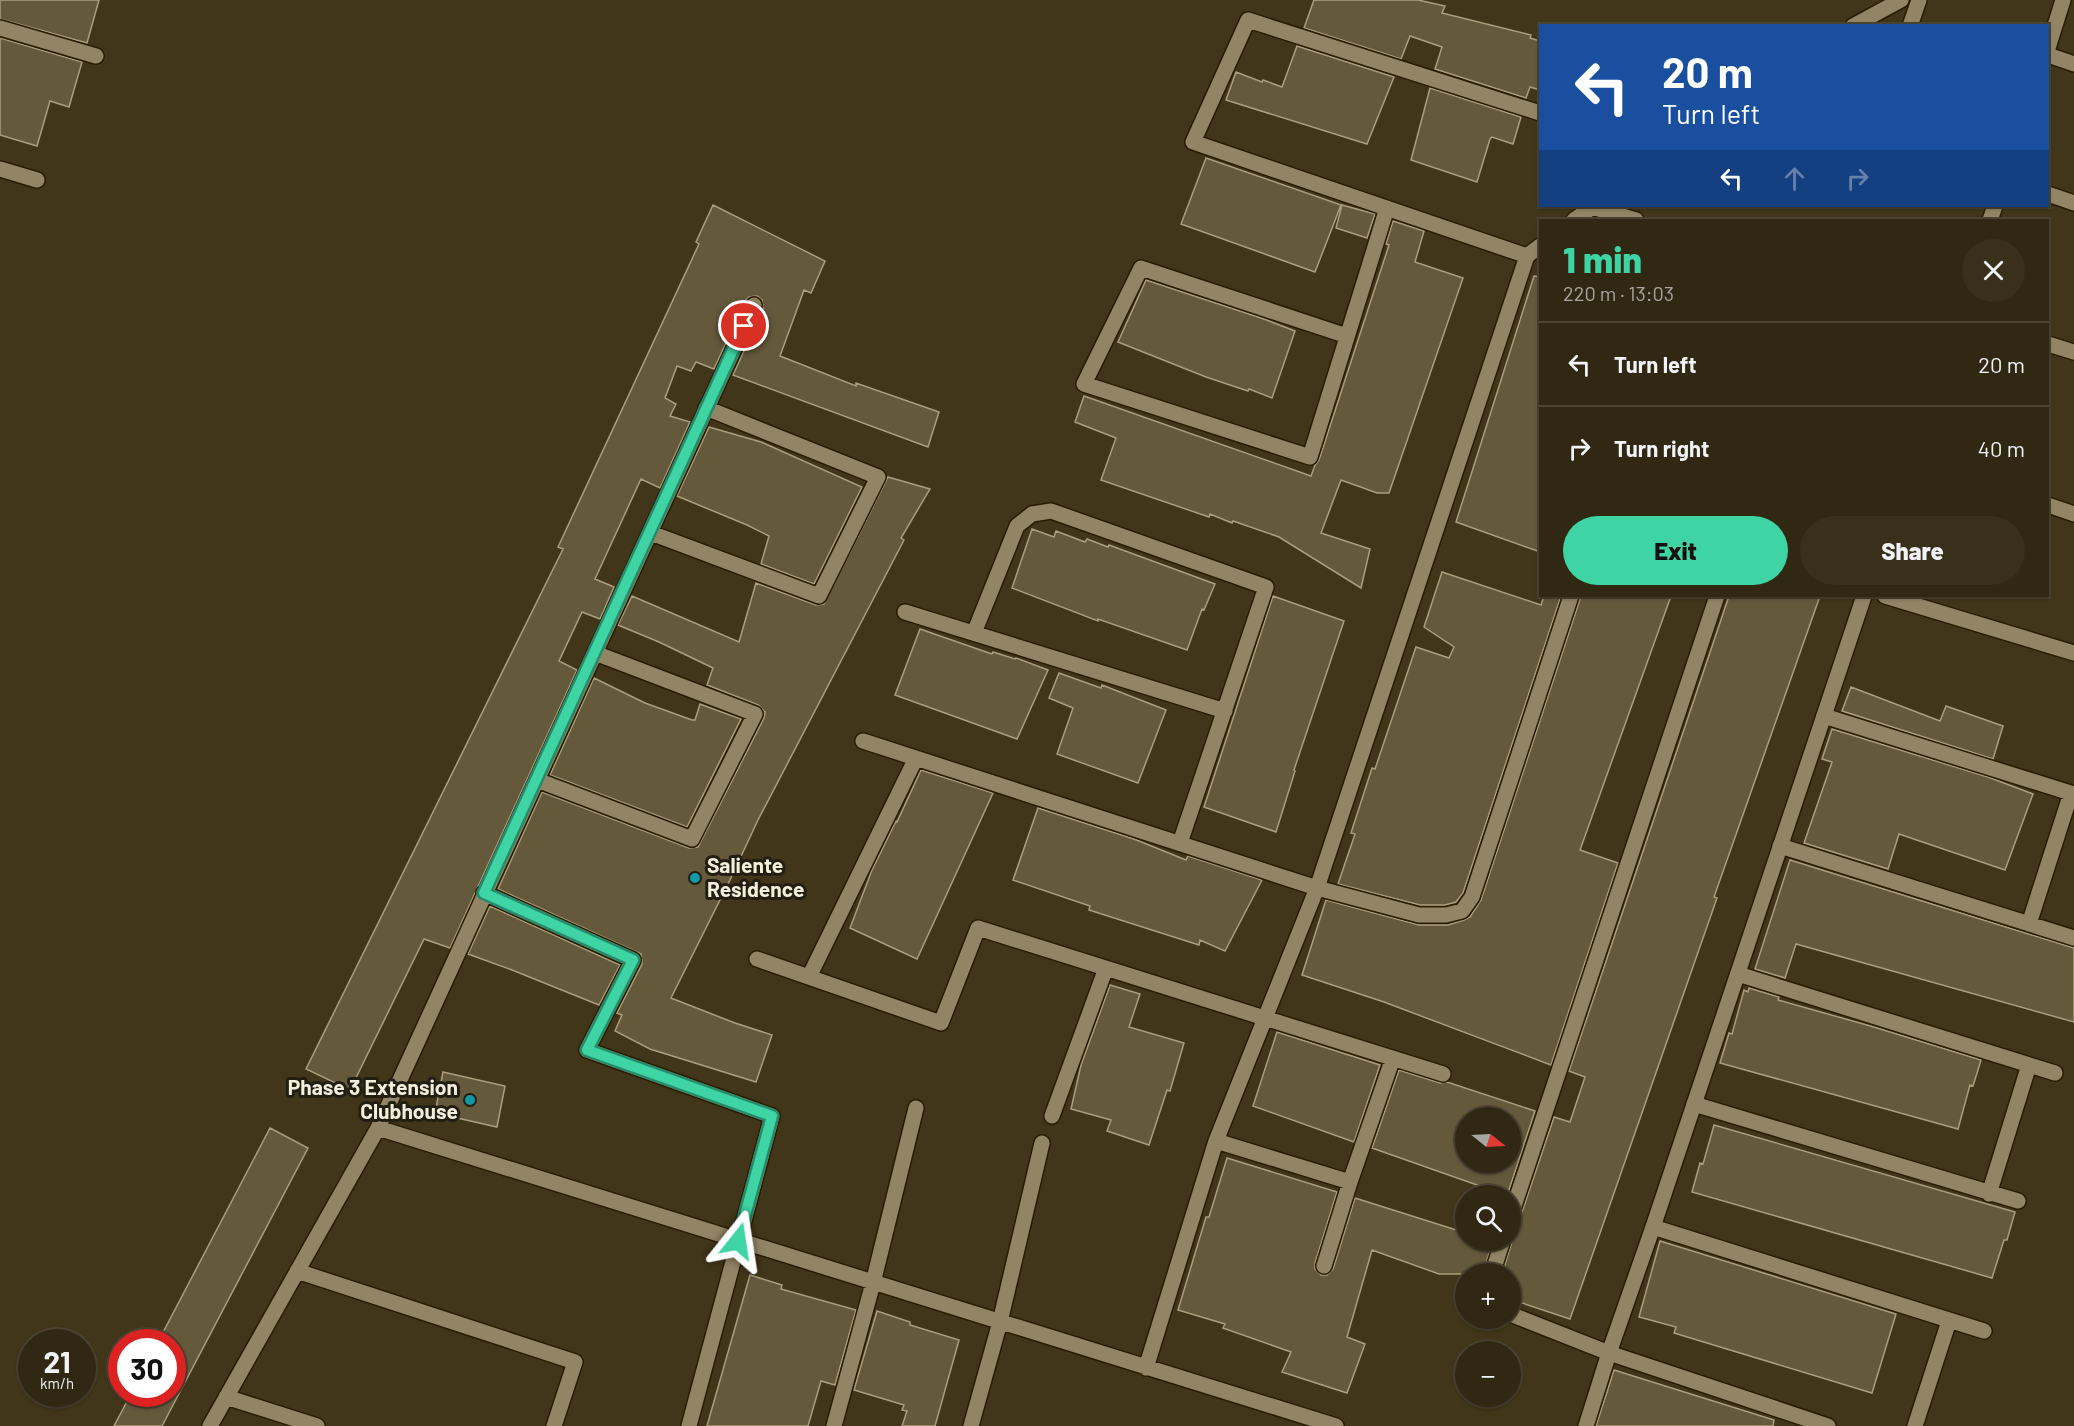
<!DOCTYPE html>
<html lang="en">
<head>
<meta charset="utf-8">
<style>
	body { margin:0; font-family:Barlow,sans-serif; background:#39301c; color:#f1f3f6; height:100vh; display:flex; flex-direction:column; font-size:22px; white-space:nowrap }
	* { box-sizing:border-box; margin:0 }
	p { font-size:20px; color:#a8a6a0 }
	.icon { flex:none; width:33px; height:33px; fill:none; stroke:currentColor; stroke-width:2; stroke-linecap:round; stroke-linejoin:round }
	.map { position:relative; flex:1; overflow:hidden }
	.drawer { position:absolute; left:1539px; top:219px; width:510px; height:378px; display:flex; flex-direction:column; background:#312813; border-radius:0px; box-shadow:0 2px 4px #0004,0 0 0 2px #4c4433 }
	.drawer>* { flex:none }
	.guide { position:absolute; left:1539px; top:24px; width:510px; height:183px; border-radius:0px; box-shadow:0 2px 4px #0004,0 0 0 2px #4c4433; background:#1a4fa0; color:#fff; overflow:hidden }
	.needle { width:39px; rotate:108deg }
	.buttons { position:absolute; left:1455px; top:1107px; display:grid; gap:12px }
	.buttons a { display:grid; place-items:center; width:66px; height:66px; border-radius:50%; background:#312813; box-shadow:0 2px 4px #0004,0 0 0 2px #4c4433; font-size:30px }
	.speed { position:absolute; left:18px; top:1329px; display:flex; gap:12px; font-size:30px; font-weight:700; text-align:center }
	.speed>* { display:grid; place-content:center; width:78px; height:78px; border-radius:50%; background:#312813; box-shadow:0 2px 4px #0004,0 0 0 2px #4c4433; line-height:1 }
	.speed small { font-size:15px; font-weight:400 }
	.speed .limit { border:9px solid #d22; background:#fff; color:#111 }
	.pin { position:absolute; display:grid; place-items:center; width:51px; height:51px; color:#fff; margin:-26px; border:3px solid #fff; border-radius:50%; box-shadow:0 2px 6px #0007 }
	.me { position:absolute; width:66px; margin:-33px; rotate:15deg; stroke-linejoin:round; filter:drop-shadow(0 0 4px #0008) }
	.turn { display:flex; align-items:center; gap:21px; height:126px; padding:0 24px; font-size:27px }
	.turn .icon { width:78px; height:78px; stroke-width:2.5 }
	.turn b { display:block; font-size:42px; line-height:51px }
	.lanes { display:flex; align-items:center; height:57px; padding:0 24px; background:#0003; justify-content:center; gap:30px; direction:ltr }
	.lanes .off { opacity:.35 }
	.round { display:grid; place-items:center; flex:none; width:63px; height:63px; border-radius:32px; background:#39301c }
	.headline { display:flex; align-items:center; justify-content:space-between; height:102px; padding:0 24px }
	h1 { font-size:36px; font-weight:800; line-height:45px; color:#3ed4a3 }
	.primary-button { display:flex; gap:12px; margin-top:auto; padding:12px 24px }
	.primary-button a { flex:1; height:69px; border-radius:36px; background:#3ed4a3; color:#111; font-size:24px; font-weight:800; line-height:69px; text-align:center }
	.primary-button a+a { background:#39301c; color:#f1f3f6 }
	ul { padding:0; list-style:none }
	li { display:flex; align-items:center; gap:18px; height:84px; padding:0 24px; border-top:2px solid #4c4433 }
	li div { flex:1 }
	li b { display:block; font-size:22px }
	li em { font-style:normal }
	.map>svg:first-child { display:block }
	.building { fill:#65593c; stroke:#ab9e7e; stroke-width:1.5; fill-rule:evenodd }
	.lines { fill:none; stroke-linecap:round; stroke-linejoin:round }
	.minor-casing { stroke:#281d01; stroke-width:18 }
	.tertiary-casing { stroke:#281d01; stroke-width:18 }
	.minor { stroke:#928566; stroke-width:15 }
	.tertiary { stroke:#928566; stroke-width:15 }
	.route-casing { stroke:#288a6a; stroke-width:15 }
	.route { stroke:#3ed4a3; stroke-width:10 }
	.culture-dot { fill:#0f9aa8; stroke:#231e12; stroke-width:2 }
	.labels { text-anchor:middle; stroke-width:6; stroke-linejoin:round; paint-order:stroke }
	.poi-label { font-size:21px; font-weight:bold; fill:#f5eedd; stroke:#231e12; text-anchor:start }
</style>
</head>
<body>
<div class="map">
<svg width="2074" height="1426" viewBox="0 0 2074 1426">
	<rect width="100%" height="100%" fill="#413619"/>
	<!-- building -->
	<path class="building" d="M0 0H99L87 43 0 19Z
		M1314 0H1418L1445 6 1442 13 1531 35 1530 38 1540 41V90L1530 87 1526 98 1435 69 1442 47 1410 36 1401 59 1304 28Z
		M0 38 82 62 69 107 50 101 37 146 0 135Z
		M1297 46 1394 77 1367 144 1226 100 1236 72 1262 82 1263 80 1282 87Z
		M1430 88 1521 117 1513 144 1492 137 1490 139 1477 182 1411 160Z
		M1206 158 1341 205 1315 272 1181 224Z
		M713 205 825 261 811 293 804 290 780 356 856 386V383L939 412 928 447 733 375 763 309 762 300 757 296 749 297 745 301 714 369 696 362 691 371 677 366 665 398 676 404 670 416 690 422 660 488 641 479 595 579 614 587 600 619 582 612 559 661 577 670 450 948 424 939 350 1090 306 1069 563 549 558 547 699 244 696 242Z
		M1342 205 1375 214 1367 238 1336 228Z
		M1393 221 1424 231 1415 262 1463 278 1389 493H1377L1341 480 1321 533 1370 549 1361 588 1279 537 1233 521 1232 523 1210 514 1209 517 1101 480 1116 438 1075 422 1084 396 1311 476 1315 465 1319 460 1389 245 1386 244Z
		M1534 276 1540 277V552L1456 522Z
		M1146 280 1264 319 1295 331 1272 398 1249 389 1248 391 1206 377 1118 342Z
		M709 427 761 442 862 487 814 584 761 564 769 536 747 525 677 496Z
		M888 477 930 489 901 538 904 540 758 820 730 880 671 998 735 1023 772 1035 756 1082 650 1049 615 1031 622 1015 617 1013 642 964 641 954 498 889 542 792 689 848 698 847 764 718 765 712 758 705 707 685 713 668 659 642 618 625 632 596 739 642 756 583 816 605 824 604Z
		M1032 529 1054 537 1056 531 1085 542 1087 539 1108 547 1109 545 1215 584 1204 610 1202 609 1187 650 1098 619V621L1012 588Z
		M1442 572 1541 605 1544 596H1561L1463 893 1456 902 1445 905H1420L1338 884 1355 834 1351 833 1372 768 1375 769 1416 647 1449 658 1454 647 1424 627Z
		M1273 596 1344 621 1294 770 1295 771 1276 832 1204 807Z
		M1581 596H1671L1580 850 1618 863 1551 1065 1384 1002 1302 975 1326 900 1419 925H1448L1464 920 1470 917 1481 900Z
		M1729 596H1820L1714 897 1717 898 1570 1319 1510 1299V1274H1502L1512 1242 1510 1228 1516 1226 1519 1221 1554 1117 1570 1122 1585 1077 1569 1071Z
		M920 629 992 654 993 652 1015 659 1016 658 1048 670 1017 739 895 695Z
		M1059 673 1101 688 1102 685 1166 710 1138 783 1057 754 1073 708 1049 698Z
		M594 678 645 703 692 720H695L700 704 741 719 687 827 550 775Z
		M1851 687 1940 721 1946 706 2003 726 1993 759 1842 711Z
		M1832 729 1988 777 2033 794 2005 870 1899 834 1888 869 1804 843 1832 762 1822 759Z
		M921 770 993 793 917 959 850 928 872 870 896 821 897 822Z
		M1038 808 1134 839 1186 860 1188 856 1262 880 1225 951 1200 940 1199 945 1089 910 1090 906 1013 880Z
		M1790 860 2074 948V1022L1796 944 1785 978 1755 969Z
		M490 906 620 965 599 1005 512 970 468 954Z
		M1110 985 1140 994 1129 1027 1184 1043 1170 1091 1167 1090 1149 1145 1107 1131 1111 1120 1071 1109 1081 1065Z
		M1749 988 1779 997 1778 1000 1874 1027 1981 1060 1973 1086 1970 1085 1958 1129 1720 1063 1729 1033 1732 1034 1744 990 1748 992Z
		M1277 1032 1380 1065 1354 1142 1253 1106Z
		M1399 1070 1440 1083 1447 1082 1535 1111 1507 1196H1496L1497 1192 1372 1148ZM1466 1118H1510V1162H1466Z
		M443 1072 505 1086 497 1127 435 1113Z
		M1714 1125 2015 1212 2007 1240H2004L1992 1278 1692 1192 1700 1163 1703 1164Z
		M270 1128 308 1148 162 1426H114L131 1394H172V1342H158Z
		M1227 1158 1337 1192 1315 1263V1269L1321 1275H1327L1333 1269 1355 1198 1466 1233V1240H1493L1483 1274H1439L1372 1250 1347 1337 1365 1344 1347 1393 1282 1372 1291 1352 1223 1328 1225 1324 1178 1310 1206 1217H1209Z
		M1660 1241 1896 1314 1872 1393 1674 1333 1676 1327 1639 1317Z
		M750 1275 782 1285 781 1289 856 1310 835 1385 821 1381 808 1426H707Z
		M877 1311 910 1322V1325L959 1340 935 1426H902L907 1411 902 1410 904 1405 854 1390Z
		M1614 1370 1774 1420 1773 1426H1596Z"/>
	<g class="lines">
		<defs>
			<path id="minor" d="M1853 26 1901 0
				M1910 26 1919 0
				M0 28 96 56
				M2048 55 2074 64
				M0 169 37 180
				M2048 194 2074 203
				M1592 207 1636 220
				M1574 220 1594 206
				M1527 256 1193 142 1248 20 1540 113
				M1347 336 1141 268 1084 384 1310 457 1387 208
				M2048 344 2074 352
				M2048 505 2074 514
				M651 533 819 596 878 477 706 408
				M1885 596 2074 653
				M905 612 1225 711
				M974 633 1017 526 1032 514 1051 511 1266 587 1180 843
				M1824 716 2074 794
				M863 741 1317 888 1419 915H1446L1462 911 1472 897 1571 596
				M537 780 692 839 755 714 595 653
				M1780 846 2074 938
				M484 893 633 960 587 1050 772 1116 689 1426
				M2029 924 2071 793
				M757 959 941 1023 978 928 1443 1074
				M1738 974 2055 1073
				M809 977 916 758
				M1694 1104 2018 1201
				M1052 1116 1106 968
				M378 1128 1336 1426
				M1216 1141 1350 1182
				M1989 1194 2029 1065
				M1510 1218 1717 596
				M1653 1227 1984 1331
				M1324 1266 1350 1182 1393 1058
				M297 1271 575 1362 554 1426
				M1492 1274 1503 1240
				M1510 1314 1609 1353 1828 1426
				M1146 1368 1216 1141 1317 888 1527 256 1540 246
				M226 1397 317 1426
				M210 1426 378 1128 754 305
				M834 1426 873 1283 916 1108
				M971 1426 1000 1322 1042 1143
				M1915 1426 1949 1321"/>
			<path id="tertiary" d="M2048 48 2063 0
				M1990 220 1995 206
				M1586 1426 1609 1353 1653 1227 1864 596"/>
		</defs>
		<!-- minor casing -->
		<use href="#minor" class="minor-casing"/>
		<!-- tertiary casing -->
		<use href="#tertiary" class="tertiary-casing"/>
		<!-- minor -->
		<use href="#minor" class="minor"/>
		<!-- tertiary -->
		<use href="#tertiary" class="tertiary"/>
	</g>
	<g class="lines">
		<defs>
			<path id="route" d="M738 1241 772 1116 587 1050 633 960 484 893 744 326"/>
		</defs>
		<!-- route casing -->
		<use href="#route" class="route-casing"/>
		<!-- route -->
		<use href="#route" class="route"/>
	</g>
	<!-- markers -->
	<g class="culture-dot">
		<circle cx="695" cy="878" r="6"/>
		<circle cx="470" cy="1100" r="6"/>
	</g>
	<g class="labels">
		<!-- poi labels -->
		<g class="poi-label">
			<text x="707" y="873">Saliente<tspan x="707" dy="24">Residence</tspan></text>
			<text x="458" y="1095" text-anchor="end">Phase 3 Extension<tspan x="458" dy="24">Clubhouse</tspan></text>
		</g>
	</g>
</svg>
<div class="buttons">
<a><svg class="needle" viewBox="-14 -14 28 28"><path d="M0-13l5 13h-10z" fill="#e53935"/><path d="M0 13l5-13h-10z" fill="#a8a6a0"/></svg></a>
<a><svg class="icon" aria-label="search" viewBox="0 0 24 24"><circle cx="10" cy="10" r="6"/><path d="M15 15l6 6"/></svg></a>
<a>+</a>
<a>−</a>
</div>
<div class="speed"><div>21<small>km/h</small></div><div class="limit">30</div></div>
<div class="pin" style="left:744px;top:326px;background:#d93025"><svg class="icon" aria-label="arrive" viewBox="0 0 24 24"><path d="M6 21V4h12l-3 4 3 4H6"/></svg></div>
<svg class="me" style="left:738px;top:1241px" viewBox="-20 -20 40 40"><path d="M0-17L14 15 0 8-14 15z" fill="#3ed4a3" stroke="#fff" stroke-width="4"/></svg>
<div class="guide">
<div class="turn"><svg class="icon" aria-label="left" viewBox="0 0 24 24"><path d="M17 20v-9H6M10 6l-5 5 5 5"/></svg><div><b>20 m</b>Turn left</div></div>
<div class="lanes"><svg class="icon" aria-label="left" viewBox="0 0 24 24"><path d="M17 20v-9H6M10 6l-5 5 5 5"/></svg><svg class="icon off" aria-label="ahead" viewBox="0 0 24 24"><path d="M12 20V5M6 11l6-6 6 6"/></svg><svg class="icon off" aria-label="right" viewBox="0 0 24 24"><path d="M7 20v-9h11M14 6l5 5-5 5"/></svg></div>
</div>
<section class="drawer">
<div class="headline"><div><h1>1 min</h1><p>220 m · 13:03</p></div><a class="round"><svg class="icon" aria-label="close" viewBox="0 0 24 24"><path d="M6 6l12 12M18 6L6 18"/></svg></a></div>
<ul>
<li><svg class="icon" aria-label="left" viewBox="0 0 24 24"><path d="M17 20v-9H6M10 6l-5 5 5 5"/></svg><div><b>Turn left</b></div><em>20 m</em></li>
<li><svg class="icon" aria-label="right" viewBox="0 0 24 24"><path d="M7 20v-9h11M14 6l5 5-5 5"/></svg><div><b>Turn right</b></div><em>40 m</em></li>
</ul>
<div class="primary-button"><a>Exit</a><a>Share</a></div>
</section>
</div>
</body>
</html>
